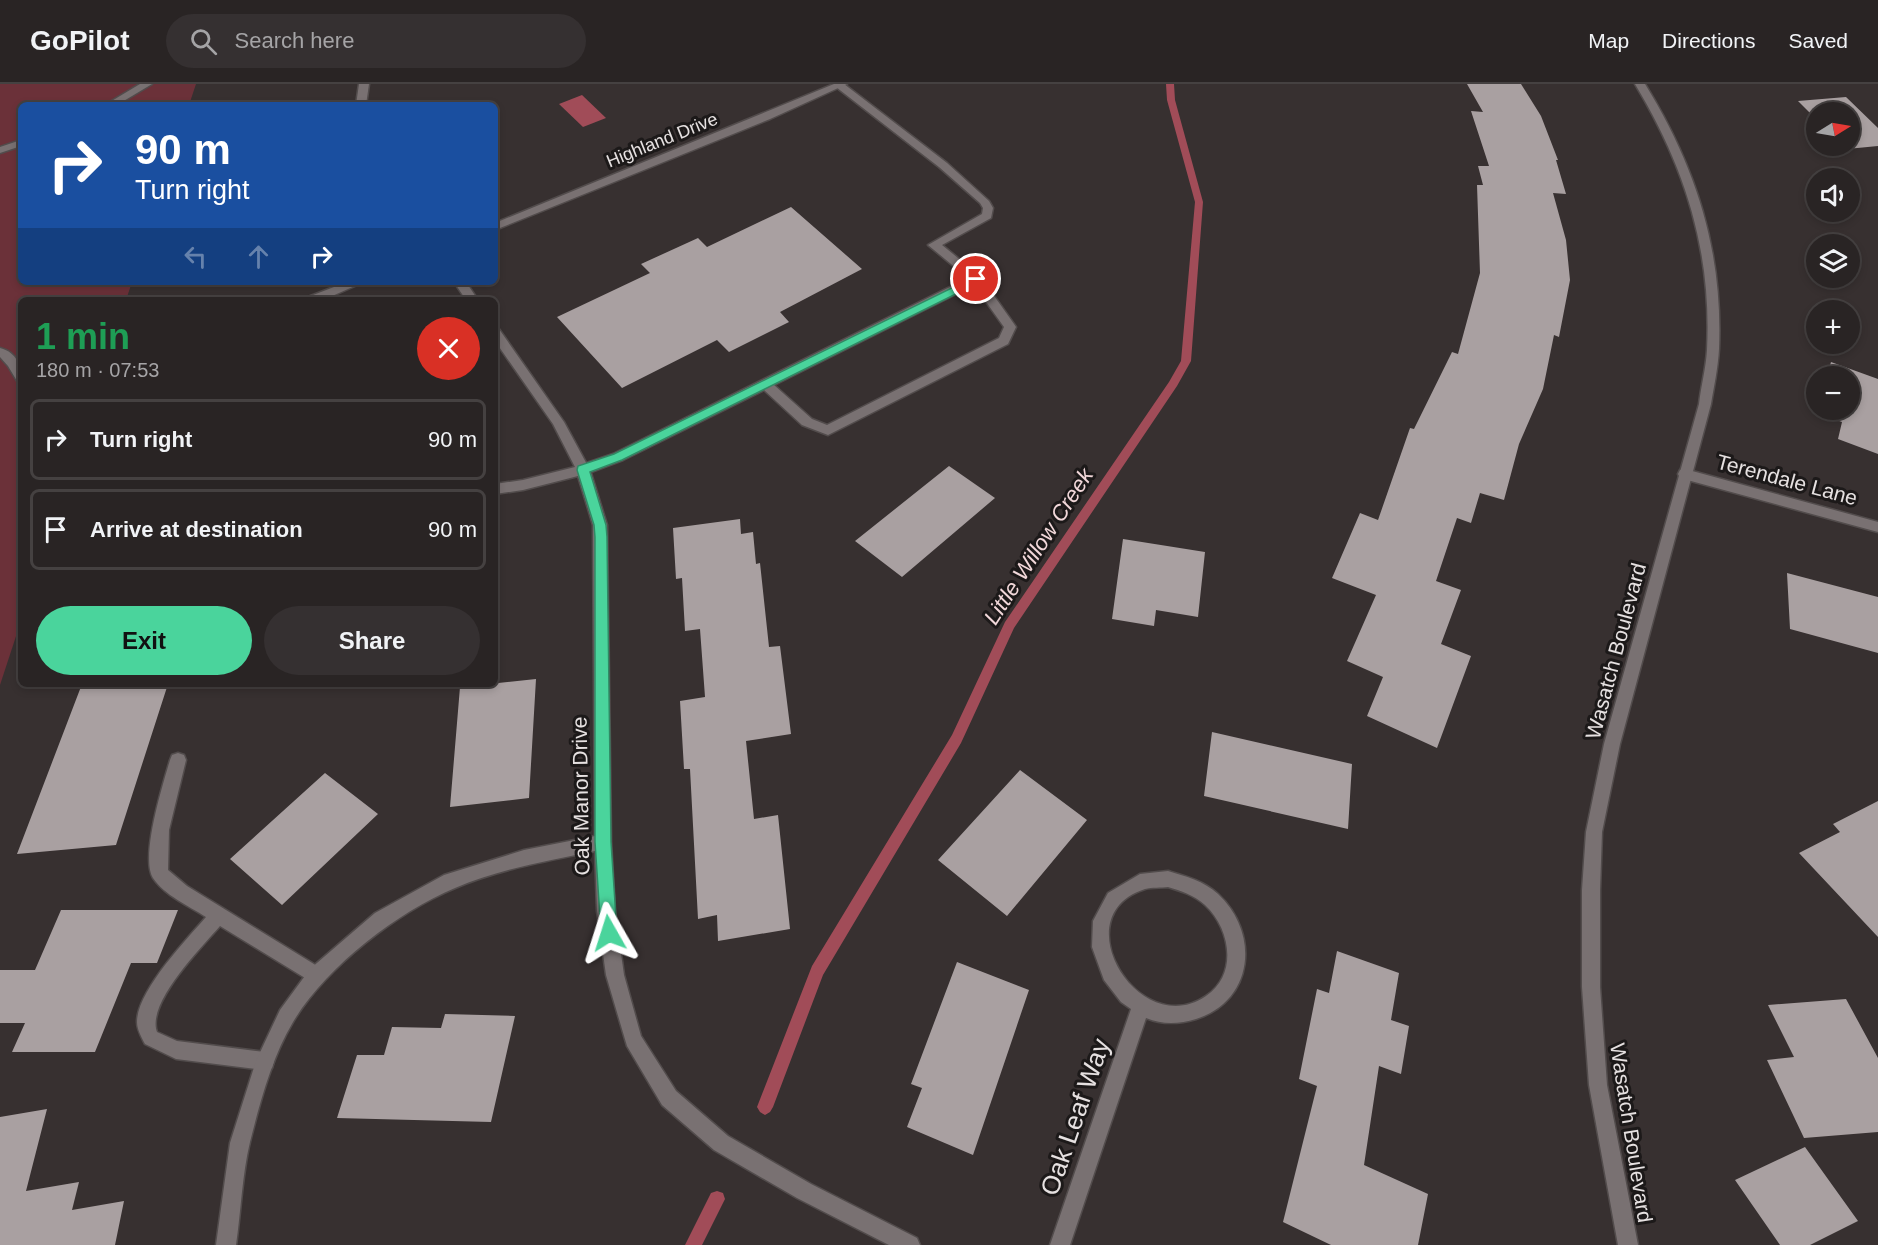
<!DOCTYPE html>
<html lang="en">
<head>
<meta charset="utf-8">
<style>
	body { margin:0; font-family:Arial,sans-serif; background:#353031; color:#f1f3f6; height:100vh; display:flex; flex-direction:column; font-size:22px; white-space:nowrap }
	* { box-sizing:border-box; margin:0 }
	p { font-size:20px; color:#a5a4a6 }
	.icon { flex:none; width:33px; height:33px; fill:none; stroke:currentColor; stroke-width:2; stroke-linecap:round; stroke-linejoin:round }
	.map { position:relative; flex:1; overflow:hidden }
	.panel { position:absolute; left:18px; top:213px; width:480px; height:390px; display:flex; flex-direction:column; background:#292424; border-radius:9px; box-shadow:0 3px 9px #0003,0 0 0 2px #454141 }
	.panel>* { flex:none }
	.top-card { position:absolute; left:18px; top:18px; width:480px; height:183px; border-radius:9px; box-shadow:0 3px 9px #0003,0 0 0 2px #454141; background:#1a4fa0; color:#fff; overflow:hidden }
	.needle { width:39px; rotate:79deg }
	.tools { position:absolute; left:1806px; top:18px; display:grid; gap:12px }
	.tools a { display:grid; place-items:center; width:54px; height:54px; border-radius:50%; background:#292424; box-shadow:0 3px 9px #0003,0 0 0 2px #454141; font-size:30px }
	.pin { position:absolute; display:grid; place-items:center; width:51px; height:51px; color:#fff; margin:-26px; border:3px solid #fff; border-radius:50%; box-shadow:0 2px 6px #0007 }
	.me { position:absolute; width:66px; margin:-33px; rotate:354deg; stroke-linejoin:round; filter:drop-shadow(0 0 4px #0008) }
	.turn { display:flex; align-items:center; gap:21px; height:126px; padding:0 18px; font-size:27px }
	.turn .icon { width:78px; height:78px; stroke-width:2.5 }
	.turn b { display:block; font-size:42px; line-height:51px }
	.lanes { display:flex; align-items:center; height:57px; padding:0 18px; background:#0003; justify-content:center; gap:30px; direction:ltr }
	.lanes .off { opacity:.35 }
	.round { display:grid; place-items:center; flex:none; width:63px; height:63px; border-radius:32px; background:#353031 }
	.summary { display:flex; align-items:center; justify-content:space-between; height:102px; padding:0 18px }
	h1 { font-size:36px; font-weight:700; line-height:45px; color:#1e9e55 }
	.primary-button { display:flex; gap:12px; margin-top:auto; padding:12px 18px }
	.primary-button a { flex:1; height:69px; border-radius:36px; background:#4ad49c; color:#111; font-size:24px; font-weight:700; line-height:69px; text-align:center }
	.primary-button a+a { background:#353031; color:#f1f3f6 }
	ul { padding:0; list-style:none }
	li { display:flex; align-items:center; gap:18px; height:81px; margin:0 12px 9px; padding:0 6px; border:3px solid #454141; border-radius:9px }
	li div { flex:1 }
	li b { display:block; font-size:22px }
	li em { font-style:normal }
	header { display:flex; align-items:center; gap:36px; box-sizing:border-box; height:84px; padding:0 30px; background:#292424; border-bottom:2px solid #454141 }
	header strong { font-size:28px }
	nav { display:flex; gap:33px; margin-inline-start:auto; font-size:21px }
	.search { width:420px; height:54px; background:#353031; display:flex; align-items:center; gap:15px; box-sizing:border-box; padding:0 21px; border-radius:33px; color:#a5a4a6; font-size:22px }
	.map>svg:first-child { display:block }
	.green { fill:#6b3139 }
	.water { fill:#a14c58 }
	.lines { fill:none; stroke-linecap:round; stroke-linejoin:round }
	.stream { fill:#a14c58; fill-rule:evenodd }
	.building { fill:#a9a0a1 }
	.service-casing { stroke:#524c4c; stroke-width:3 }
	.minor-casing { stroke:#524c4c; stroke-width:3 }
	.secondary-casing { stroke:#524c4c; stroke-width:3 }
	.service { fill:#797172; fill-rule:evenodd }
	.minor { fill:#797172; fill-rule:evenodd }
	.secondary { fill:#797172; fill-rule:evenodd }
	.route { fill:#4ad49c; stroke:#308a65; stroke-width:1.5 }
	.labels { text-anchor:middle; stroke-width:6; stroke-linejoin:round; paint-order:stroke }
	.far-street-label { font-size:18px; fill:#e6e1e1; stroke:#1c1919 }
	.street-label { font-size:21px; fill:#e6e1e1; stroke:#1c1919 }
	.water-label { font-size:22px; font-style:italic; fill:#f2d8da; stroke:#1c1919 }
	.near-street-label { font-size:26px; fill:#e6e1e1; stroke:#1c1919 }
</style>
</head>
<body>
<header>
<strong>GoPilot</strong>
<div class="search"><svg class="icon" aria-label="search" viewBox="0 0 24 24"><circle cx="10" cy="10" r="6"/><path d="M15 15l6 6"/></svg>Search here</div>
<nav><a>Map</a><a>Directions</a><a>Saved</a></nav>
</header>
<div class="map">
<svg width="1878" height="1161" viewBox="0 0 1878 1161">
	<rect width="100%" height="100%" fill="#373030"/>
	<!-- green -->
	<path class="green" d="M0 0H196L189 21H21V198H132L126 216H21V537L0 601Z"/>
	<!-- water -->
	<path class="water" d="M582 11 606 34 583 43 559 20Z"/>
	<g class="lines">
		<!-- stream -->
		<path class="stream" d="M1166 0H1174L1175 16 1203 118 1191 277 1177 302 1014 544 961 659 823 891 773 1023 770 1028 765 1031 760 1028 757 1023 812 882 952 651 1005 538 1169 298 1181 277 1195 118 1167 16Z
			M717 1107 723 1109 725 1115 702 1161H685L711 1109Z"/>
	</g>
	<!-- building -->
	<path class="building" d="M1467 0H1521L1541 32 1558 76H1556L1566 110 1553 109 1566 156 1570 196 1559 253 1554 251 1543 305 1519 360 1504 416 1480 409 1471 439 1457 434 1436 497 1461 506 1441 560 1471 572 1437 664 1367 632 1383 593 1347 577 1376 511 1332 494 1360 429 1378 436 1410 344 1414 345 1452 268 1458 270 1480 189 1477 101H1483L1478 82H1489L1471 27 1483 28Z
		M1846 13 1878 44V62L1847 65 1843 62H1850V28H1816V35L1798 17Z
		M791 123 862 185 780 228 789 238 729 268 717 256 622 304 557 233 650 189 641 180 698 154 707 163Z
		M1831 278 1878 295V370L1838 355 1842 338 1816 329 1817 326H1850V292H1827Z
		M949 382 995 414 902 493 855 457Z
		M740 435 741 450 753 448 756 480 760 479 769 563 780 562 791 650 746 657 754 735 778 731 790 845 718 857 717 831 698 835 690 685H684L680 617 705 613 700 545 685 547 682 494 676 495 673 444Z
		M1123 455 1205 468 1198 533 1156 526 1154 542 1112 535Z
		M1787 489 1878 513V569L1790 545Z
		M536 595 529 714 450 723 460 603Z
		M82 600H168L116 761 17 770Z
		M1212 648 1352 680 1348 745 1204 712Z
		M1020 686 1087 736 1007 832 938 776Z
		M325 689 378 730 282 821 230 775Z
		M1878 717V853L1799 769 1840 748 1833 740Z
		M61 826H178L157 879H131L95 968H12L25 939H0V886H35Z
		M1337 867 1399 889 1391 936 1409 942 1401 990 1379 982 1364 1081 1428 1110 1418 1161H1331L1283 1138 1317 1002 1299 995 1317 905 1329 909Z
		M957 878 1029 906 973 1071 907 1043 922 1004 911 1000Z
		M1846 915 1878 974V1048L1804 1054 1767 976 1794 973 1768 921Z
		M445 930 515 932 491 1038 337 1034 357 971H384L392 943 441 944Z
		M47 1025 26 1107 79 1098 72 1126 124 1117 115 1161H0V1033Z
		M1805 1063 1858 1137 1810 1161H1780L1735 1096Z"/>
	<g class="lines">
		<defs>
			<path id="service" d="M140 0H152L117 21H105Z
				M835 0H844L947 79 989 117 993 124 991 134 942 161 980 192 1014 240 1016 243 1008 260 828 351 802 341 764 306 623 376 583 391 578 390 576 386 578 382 613 370 968 194 928 161 982 130 983 124 980 119 939 83 836 3ZM974 201 1004 243 999 254 827 341 812 335 774 301Z
				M21 56V62L0 69V63Z
				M0 264C18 269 21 282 21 298L17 297 8 282 0 273Z
				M178 669 184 671 186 676 169 746 168 786 187 802 322 885 325 891 322 897 316 900 310 897 220 842C202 863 146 919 157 948L177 957 265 968 272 970 274 977 272 984 265 986 176 975 145 960C142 954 137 946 137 938 137 907 186 856 206 833 189 822 164 811 153 794 140 773 163 700 170 676L172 671Z"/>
			<path id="minor" d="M359 0H369L366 21H356Z
				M834 0H847L770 35 495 146V139Z
				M347 198H364L323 216H306L308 213Z
				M454 198H466L478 216H466Z
				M495 244 499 245 564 338 590 386 607 441 611 758 615 827 624 891 641 952 676 1007 728 1052 811 1100 917 1154 920 1161H889L797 1114 714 1066 662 1021 627 962 606 891 597 827 595 767C548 777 499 785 455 804 397 828 325 884 293 938 272 973 260 1018 250 1058 242 1091 241 1127 236 1161H216L230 1059 256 977 280 926 310 885 375 829 444 791 524 766 595 752 593 441 578 392 523 406 495 410V400L523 396 575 383 553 340 495 257Z
				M1685 385 1878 438V448L1680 394 1678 390 1680 386Z
				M1168 787C1185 792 1204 797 1218 810 1260 849 1254 917 1196 935 1179 940 1163 941 1146 934L1070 1161H1050L1131 925 1121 918 1104 896 1092 863 1093 837 1108 809 1140 790ZM1168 803C1181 807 1194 811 1205 821 1231 845 1238 891 1206 912 1139 958 1062 831 1145 805 1152 803 1161 804 1168 803Z"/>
			<path id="secondary" d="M1635 0H1645C1696 83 1723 167 1719 265 1718 284 1714 302 1711 320L1620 660 1602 748 1600 806V903L1607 1001 1638 1161H1618L1589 1001 1582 903V806L1586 748 1604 660 1699 320C1701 302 1706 284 1707 266 1712 167 1685 83 1635 0Z"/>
		</defs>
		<!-- service casing -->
		<use href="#service" class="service-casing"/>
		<!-- minor casing -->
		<use href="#minor" class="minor-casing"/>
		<!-- secondary casing -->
		<use href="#secondary" class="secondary-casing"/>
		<!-- service -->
		<use href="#service" class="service"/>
		<!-- minor -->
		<use href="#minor" class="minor"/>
		<!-- secondary -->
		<use href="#secondary" class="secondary"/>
	</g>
	<!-- route -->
	<path class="route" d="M976 192 980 193V198L622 376 590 388 606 441 607 453 611 758 617 849 615 854 609 856 604 854 601 849 595 758V453L594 441 577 386 578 382 614 370Z"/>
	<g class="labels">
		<!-- far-street labels -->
		<g class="far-street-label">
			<text transform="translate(662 56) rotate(-22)" y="6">Highland Drive</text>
		</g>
		<!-- street labels -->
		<g class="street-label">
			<text transform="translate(1787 396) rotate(15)" y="7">Terendale Lane</text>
			<text transform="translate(1616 567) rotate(-75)" y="7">Wasatch Boulevard</text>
			<text transform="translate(581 712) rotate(-91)" y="7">Oak Manor Drive</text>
			<text transform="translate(1631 1049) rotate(81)" y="7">Wasatch Boulevard</text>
		</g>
		<!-- water labels -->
		<g class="water-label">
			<text transform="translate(1038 462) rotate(-57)" y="8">Little Willow Creek</text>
		</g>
		<!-- near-street labels -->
		<g class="near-street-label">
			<text transform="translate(1075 1033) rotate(-71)" y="9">Oak Leaf Way</text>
		</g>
	</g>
</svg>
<div class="tools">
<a><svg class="needle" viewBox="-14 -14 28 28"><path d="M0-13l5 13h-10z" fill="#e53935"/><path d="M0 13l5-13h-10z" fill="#a5a4a6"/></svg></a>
<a><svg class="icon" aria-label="sound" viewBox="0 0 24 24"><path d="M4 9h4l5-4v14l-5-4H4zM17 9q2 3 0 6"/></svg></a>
<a><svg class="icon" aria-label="layers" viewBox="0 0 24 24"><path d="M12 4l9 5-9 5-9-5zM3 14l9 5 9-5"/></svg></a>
<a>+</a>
<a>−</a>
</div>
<div class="pin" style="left:976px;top:195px;background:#d93025"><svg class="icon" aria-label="arrive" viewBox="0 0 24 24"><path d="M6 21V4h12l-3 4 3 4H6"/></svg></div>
<svg class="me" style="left:609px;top:849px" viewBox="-20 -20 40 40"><path d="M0-17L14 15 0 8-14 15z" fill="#4ad49c" stroke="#fff" stroke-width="4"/></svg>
<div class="top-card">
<div class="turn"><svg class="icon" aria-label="right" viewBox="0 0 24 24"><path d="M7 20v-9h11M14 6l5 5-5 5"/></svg><div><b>90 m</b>Turn right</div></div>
<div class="lanes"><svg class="icon off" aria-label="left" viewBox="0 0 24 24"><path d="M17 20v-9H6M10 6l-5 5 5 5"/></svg><svg class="icon off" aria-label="ahead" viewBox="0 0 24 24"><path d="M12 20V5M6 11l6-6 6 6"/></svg><svg class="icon" aria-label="right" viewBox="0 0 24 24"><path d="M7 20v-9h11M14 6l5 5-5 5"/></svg></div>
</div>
<section class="panel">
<div class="summary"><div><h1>1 min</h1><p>180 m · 07:53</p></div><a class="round" style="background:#d93025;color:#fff"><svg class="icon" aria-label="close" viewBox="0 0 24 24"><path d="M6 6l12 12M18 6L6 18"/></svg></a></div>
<ul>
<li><svg class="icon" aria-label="right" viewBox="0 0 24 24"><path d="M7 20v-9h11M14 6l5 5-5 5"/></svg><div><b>Turn right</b></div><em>90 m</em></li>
<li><svg class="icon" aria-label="arrive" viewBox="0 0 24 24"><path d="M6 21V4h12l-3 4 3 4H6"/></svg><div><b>Arrive at destination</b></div><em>90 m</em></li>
</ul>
<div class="primary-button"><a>Exit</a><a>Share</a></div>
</section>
</div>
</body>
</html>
